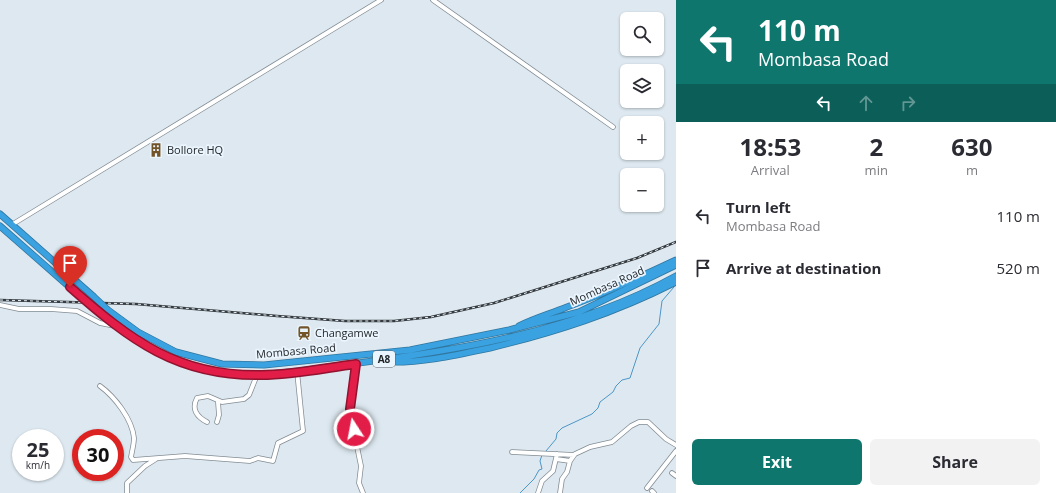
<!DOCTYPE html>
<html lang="en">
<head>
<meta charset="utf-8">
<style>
	body { margin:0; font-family:"Open Sans",sans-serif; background:#f2f2f3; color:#2b2b33; height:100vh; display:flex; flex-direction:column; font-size:15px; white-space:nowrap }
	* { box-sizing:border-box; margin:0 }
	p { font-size:13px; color:#7c7c81 }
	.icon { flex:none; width:22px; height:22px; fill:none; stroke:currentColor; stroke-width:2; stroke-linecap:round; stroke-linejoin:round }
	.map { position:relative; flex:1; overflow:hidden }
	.panel { display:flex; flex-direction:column; background:#fff; width:380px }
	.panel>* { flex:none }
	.top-card { background:#0f766e; color:#fff; overflow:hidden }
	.fabs { position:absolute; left:620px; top:12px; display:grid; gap:8px }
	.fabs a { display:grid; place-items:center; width:44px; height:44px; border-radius:6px; background:#fff; box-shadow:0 1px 3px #0004; font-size:20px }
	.speed { position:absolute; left:12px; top:429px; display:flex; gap:8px; font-size:20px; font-weight:700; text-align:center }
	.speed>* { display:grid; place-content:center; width:52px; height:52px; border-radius:50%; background:#fff; box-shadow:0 1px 3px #0004; line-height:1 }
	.speed small { font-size:10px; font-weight:400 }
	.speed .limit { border:6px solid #d22; background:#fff; color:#111 }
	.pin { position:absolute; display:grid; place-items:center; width:34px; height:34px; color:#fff; margin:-41px -17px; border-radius:50% 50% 50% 0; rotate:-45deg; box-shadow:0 0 4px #0007 }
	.pin .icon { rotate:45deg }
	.me { position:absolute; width:44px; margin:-22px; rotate:349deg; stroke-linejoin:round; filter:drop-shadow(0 0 3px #0008) }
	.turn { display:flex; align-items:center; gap:14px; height:84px; padding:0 16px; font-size:18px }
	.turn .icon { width:52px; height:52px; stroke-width:2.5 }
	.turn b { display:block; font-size:28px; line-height:34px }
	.lanes { display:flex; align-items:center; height:38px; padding:0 16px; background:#0003; justify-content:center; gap:20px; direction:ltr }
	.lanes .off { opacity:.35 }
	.eta { display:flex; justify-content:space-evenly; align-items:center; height:68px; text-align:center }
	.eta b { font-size:24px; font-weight:700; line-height:28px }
	.primary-button { display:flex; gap:8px; margin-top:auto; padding:8px 16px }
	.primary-button a { flex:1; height:46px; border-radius:6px; background:#0f766e; color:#fff; font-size:16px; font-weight:700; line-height:46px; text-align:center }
	.primary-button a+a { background:#f2f2f3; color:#2b2b33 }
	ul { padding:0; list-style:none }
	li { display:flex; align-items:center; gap:12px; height:52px; padding:0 16px }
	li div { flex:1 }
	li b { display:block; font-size:15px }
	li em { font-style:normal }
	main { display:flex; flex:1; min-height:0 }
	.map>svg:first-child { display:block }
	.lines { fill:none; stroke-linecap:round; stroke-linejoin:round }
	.stream { stroke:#4d97c7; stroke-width:1 }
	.minor-casing { stroke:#838c93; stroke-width:5.5 }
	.highway-casing { stroke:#31769f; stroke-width:7 }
	.minor { stroke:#fff; stroke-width:4 }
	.highway { stroke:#3aa2e0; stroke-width:5.5 }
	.rail-casing { stroke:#353a3e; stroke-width:2.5 }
	.rail { stroke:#eaf5fd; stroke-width:1; stroke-dasharray:3; stroke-linecap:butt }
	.highway-bridge-casing { stroke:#31769f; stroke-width:7; stroke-linecap:butt }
	.highway-bridge { stroke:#3aa2e0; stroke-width:5.5 }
	.route-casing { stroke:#92132f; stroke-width:10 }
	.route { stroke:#e11d48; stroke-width:7 }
	.labels { text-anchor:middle; stroke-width:3.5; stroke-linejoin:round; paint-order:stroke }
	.shield { fill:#eaf5fd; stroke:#5c6266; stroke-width:1 }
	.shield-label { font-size:10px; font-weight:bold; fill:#1f2326 }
	.poi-label { font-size:11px; fill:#1f2326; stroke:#eaf5fd; text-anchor:start }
	.street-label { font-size:11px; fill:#1f2326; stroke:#eaf5fd }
</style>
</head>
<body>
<main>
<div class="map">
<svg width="676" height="493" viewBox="0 0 676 493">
	<rect width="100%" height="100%" fill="#dde8f0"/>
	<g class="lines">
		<!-- stream -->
		<path class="stream" d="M546 451 556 439 557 433 562 428 592 414 598 408 600 402 613 392 616 386 622 380 630 378 640 348 659 324 662 301 674 287
			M520 493 534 479 539 470 542 469 540 461 542 455"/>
		<defs>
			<path id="minor" d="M433 0 613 127
				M13 224 381 0
				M0 305 19 309H51L77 311 100 323 115 326
				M356 364 350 409 355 423V437L361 466 359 483 363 493
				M100 386C115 397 132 419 134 438 134 444 132 451 131 457L133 460 185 456 250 461 258 458 273 461 278 443 303 431 297 371
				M207 422C197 417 191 409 197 398L208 396 222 402 244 399 249 395 257 375
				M217 422 219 415 218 402
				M512 452 574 455
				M556 459 570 461
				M672 473 676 476
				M647 488 676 451
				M652 491 654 493
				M127 493V483L145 466 156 459
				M538 493 542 481 553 471 557 454
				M560 493 562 479 567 472 570 461 575 454 590 447 612 442 631 426 639 422H648L666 439 676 445"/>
			<path id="highway" d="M0 214 93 296
				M0 226 82 298
				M108 310 138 332 176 352 222 364 264 365 410 350 509 330 579 312 676 265
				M97 311C129 338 166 362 207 370 253 380 297 371 343 365 456 351 575 332 676 276
				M519 326C535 318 550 314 567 307 604 294 640 277 676 260
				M388 362C422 363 457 355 490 348 556 332 615 313 676 282"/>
		</defs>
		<!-- minor casing -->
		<use href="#minor" class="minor-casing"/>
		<!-- highway casing -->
		<use href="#highway" class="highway-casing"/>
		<!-- minor -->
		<use href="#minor" class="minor"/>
		<!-- highway -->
		<use href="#highway" class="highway"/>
		<defs>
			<path id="rail" d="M0 300 136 304 277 316 345 321H394L431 317 494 303 637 258 676 242"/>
		</defs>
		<!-- rail casing -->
		<use href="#rail" class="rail-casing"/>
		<!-- rail -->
		<use href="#rail" class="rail"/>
		<defs>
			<path id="highway-bridge" d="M93 296 108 310
				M82 298 97 311"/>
		</defs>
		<!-- highway-bridge casing -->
		<use href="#highway-bridge" class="highway-bridge-casing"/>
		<!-- highway-bridge -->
		<use href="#highway-bridge" class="highway-bridge"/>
	</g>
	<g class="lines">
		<defs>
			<path id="route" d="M70 287C130 340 178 377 262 375 293 375 325 368 356 364L350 409 355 423 354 429"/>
		</defs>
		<!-- route casing -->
		<use href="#route" class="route-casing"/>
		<!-- route -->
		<use href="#route" class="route"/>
	</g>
	<!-- icons -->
	<defs>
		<symbol id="building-bare" viewBox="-9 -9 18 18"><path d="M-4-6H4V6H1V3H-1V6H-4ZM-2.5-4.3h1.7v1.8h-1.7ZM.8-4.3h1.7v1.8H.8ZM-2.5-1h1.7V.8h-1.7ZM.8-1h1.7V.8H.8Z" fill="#725428" stroke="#eaf5fd" stroke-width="2.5" paint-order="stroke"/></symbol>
		<symbol id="station-bare" viewBox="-9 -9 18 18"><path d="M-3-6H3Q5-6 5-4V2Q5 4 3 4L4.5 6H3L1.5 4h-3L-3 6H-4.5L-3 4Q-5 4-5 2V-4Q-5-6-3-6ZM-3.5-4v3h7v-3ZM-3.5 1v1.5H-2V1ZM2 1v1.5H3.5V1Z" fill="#725428" stroke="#eaf5fd" stroke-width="2.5" paint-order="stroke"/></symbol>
	</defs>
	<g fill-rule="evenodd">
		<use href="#building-bare" x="146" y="140" width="20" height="20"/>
		<use href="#station-bare" x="294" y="323" width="20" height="20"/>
	</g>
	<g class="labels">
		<!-- shield labels -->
		<rect class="shield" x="373" y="351" width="22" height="16" rx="3"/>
		<g class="shield-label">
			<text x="384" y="363">A8</text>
		</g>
		<!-- poi labels -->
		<g class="poi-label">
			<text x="167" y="154">Bollore HQ</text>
			<text x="315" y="337">Changamwe</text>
		</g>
		<!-- street labels -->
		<g class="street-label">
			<text transform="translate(607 286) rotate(-24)" y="4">Mombasa Road</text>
			<text transform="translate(296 351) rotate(-5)" y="4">Mombasa Road</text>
		</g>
	</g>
</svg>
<div class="fabs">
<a><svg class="icon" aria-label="search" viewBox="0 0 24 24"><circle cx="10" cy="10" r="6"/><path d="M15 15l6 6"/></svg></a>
<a><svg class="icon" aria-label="layers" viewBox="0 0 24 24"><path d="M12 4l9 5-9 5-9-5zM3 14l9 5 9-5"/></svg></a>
<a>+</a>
<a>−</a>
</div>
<div class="speed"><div>25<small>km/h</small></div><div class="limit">30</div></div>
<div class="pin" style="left:70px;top:287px;background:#d93025"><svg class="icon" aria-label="arrive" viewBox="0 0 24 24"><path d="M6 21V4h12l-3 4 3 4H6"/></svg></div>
<svg class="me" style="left:354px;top:429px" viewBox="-20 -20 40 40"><circle r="17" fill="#e11d48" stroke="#fff" stroke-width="3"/><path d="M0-11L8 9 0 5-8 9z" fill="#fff"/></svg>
</div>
<section class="panel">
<div class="top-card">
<div class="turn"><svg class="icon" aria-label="left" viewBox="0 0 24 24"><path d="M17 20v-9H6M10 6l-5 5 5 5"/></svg><div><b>110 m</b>Mombasa Road</div></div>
<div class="lanes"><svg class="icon" aria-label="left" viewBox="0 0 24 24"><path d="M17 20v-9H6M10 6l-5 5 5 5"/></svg><svg class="icon off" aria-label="ahead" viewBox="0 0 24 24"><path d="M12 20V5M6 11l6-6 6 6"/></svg><svg class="icon off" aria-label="right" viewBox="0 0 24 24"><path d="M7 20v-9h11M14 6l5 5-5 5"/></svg></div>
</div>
<div class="eta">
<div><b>18:53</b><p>Arrival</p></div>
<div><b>2</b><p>min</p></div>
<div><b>630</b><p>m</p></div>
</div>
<ul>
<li><svg class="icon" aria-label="left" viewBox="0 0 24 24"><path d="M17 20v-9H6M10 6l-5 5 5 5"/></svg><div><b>Turn left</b><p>Mombasa Road</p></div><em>110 m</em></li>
<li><svg class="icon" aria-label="arrive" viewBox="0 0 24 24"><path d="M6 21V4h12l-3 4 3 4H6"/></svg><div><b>Arrive at destination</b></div><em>520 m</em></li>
</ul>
<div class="primary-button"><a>Exit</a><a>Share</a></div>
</section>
</main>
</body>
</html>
